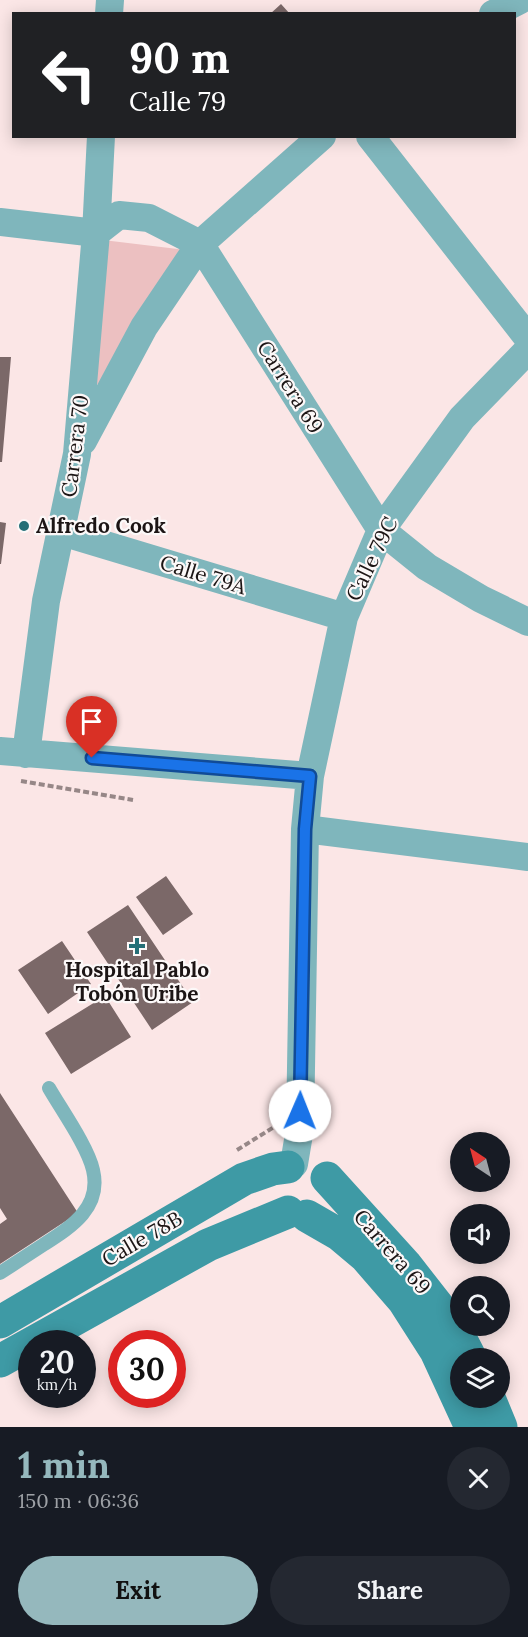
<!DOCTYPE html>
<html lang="en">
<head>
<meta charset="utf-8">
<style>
	body { margin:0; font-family:Lora,serif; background:#242831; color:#f1f3f6; height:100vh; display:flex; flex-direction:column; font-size:22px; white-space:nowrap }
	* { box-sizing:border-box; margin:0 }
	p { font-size:20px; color:#9ea1a6 }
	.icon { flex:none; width:33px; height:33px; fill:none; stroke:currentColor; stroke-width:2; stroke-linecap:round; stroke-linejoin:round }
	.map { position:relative; height:1427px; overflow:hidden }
	.details { display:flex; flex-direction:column; background:#171b24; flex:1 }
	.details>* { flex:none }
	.top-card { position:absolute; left:12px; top:12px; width:504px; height:126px; border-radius:0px; box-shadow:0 3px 15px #0003; background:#202124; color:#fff; overflow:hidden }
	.needle { width:39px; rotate:324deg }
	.tools { position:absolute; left:450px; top:1132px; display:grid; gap:12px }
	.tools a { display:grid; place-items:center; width:60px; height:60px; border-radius:50%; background:#171b24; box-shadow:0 3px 15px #0003; font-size:30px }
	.speed { position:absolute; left:18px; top:1330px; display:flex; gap:12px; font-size:30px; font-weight:700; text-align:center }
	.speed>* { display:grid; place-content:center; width:78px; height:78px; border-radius:50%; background:#171b24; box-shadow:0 3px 15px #0003; line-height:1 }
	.speed small { font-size:15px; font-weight:400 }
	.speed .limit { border:9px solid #d22; background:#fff; color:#111 }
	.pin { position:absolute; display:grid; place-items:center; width:51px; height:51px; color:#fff; margin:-62px -26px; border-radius:50% 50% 50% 0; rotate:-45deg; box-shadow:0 0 6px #0007 }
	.pin .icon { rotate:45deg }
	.me { position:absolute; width:66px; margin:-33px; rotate:1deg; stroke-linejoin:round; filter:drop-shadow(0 0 4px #0008) }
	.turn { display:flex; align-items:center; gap:21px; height:126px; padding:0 18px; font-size:27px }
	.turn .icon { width:78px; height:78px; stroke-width:2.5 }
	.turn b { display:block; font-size:42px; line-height:51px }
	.round { display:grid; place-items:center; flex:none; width:63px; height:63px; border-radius:32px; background:#242831 }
	.headline { display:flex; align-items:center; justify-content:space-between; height:102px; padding:0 18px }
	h1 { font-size:36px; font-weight:700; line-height:45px; color:#95b8bd }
	.button { display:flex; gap:12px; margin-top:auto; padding:12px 18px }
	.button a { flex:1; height:69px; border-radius:36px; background:#95b8bd; color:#111; font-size:24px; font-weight:700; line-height:69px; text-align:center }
	.button a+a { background:#242831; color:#f1f3f6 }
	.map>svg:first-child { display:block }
	.green { fill:#ecc0c1 }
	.building { fill:#7b6868 }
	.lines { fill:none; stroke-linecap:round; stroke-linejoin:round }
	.path { stroke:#968787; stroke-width:4; stroke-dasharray:6 3; stroke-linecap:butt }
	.service { stroke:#7fb6bc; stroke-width:14 }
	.minor { stroke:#7fb6bc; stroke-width:28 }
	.secondary { stroke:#3e9aa5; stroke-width:33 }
	.route-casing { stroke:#114b97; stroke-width:15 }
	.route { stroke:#1a73e8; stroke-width:10 }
	.poi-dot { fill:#256f77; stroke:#fcf8f8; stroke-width:2 }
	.labels { text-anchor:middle; stroke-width:4.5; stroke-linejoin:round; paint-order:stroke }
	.street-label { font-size:21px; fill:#1c1515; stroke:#fcf8f8 }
	.poi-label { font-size:21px; font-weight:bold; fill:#1c1515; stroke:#fcf8f8; text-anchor:start }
</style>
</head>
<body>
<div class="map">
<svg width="528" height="1427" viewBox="0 0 528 1427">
	<rect width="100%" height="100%" fill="#fbe6e6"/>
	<!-- green -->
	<path class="green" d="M103 240 186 250 106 386 90 383Z"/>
	<!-- building -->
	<path class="building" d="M281 4 290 14H270Z
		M0 357H11L2 462H0Z
		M0 522 6 523 1 564H0Z
		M166 876 193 914 163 935 136 897Z
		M128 905 193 1002 152 1030 87 932Z
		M62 941 91 984 48 1014 18 970Z
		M105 996 131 1037 71 1074 45 1033Z
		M0 1093 78 1213 0 1264V1224L7 1219 0 1208Z"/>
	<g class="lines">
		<!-- path -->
		<path class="path" d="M21 781 133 800
			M237 1150 274 1127"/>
		<!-- service -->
		<path class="service" d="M0 1273C14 1264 29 1254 43 1245 71 1227 102 1208 93 1170 88 1147 61 1109 49 1088"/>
		<!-- minor -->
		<path class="minor" d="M109 14 110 0
			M493 14 520 0
			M370 136 528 338
			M0 222 96 233 119 215 149 218 200 244 381 530 427 567 481 599 528 622
			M83 441 144 327 200 244 322 136
			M62 532 344 617
			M0 751 310 776
			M26 754 46 601 77 454 96 233 101 136
			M305 829 528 857
			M294 1164 300 1128 305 829 310 776 344 617 381 530 462 418 528 350"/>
		<!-- secondary -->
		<path class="secondary" d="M327 1178 405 1264 455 1328 471 1359
			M307 1216 340 1235 365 1256 404 1301 436 1351 471 1427
			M0 1322 244 1179 273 1169 288 1167
			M0 1361 208 1245 288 1212
			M489 1398 501 1427"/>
	</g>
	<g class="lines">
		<defs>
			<path id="route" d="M92 758 310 776 305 829 300 1111"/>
		</defs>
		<!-- route casing -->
		<use href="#route" class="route-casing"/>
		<!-- route -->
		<use href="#route" class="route"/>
	</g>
	<!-- markers -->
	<g class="poi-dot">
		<circle cx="24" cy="526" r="6"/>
		<path d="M134 937h6v6h6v6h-6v6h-6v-6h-6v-6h6z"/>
	</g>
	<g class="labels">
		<!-- street labels -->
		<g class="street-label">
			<text transform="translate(290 387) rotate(58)" y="7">Carrera 69</text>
			<text transform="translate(75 446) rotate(-83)" y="7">Carrera 70</text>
			<text transform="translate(372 559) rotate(-64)" y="7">Calle 79C</text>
			<text transform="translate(203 575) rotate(17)" y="7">Calle 79A</text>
			<text transform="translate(142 1239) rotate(-30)" y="7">Calle 78B</text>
			<text transform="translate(392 1252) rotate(49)" y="7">Carrera 69</text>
		</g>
		<!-- poi labels -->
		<g class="poi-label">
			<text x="36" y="533">Alfredo Cook</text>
			<text x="137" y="977" text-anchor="middle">Hospital Pablo<tspan x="137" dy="24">Tobón Uribe</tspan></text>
		</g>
	</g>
</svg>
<div class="tools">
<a><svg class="needle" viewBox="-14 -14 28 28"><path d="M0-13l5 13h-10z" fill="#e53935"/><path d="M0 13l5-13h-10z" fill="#9ea1a6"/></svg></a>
<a><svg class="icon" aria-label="sound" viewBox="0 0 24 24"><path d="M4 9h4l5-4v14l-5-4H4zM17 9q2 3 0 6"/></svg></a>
<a><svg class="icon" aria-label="search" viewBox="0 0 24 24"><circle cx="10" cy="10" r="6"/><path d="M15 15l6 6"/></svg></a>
<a><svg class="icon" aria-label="layers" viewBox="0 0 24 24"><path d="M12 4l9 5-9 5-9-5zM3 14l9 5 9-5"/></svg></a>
</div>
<div class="speed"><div>20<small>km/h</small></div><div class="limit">30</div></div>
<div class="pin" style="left:92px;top:758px;background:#d93025"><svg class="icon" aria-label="arrive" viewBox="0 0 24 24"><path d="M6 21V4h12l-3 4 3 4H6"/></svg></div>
<svg class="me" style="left:300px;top:1111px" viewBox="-20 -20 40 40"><circle r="19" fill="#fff"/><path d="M0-13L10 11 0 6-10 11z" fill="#1a73e8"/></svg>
<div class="top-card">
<div class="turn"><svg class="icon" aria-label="left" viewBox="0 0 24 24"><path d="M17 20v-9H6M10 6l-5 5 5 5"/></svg><div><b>90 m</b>Calle 79</div></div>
</div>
</div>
<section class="details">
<div class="headline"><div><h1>1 min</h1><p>150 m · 06:36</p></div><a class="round"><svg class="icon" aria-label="close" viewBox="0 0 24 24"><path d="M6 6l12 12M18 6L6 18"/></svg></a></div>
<div class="button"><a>Exit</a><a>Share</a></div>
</section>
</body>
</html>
